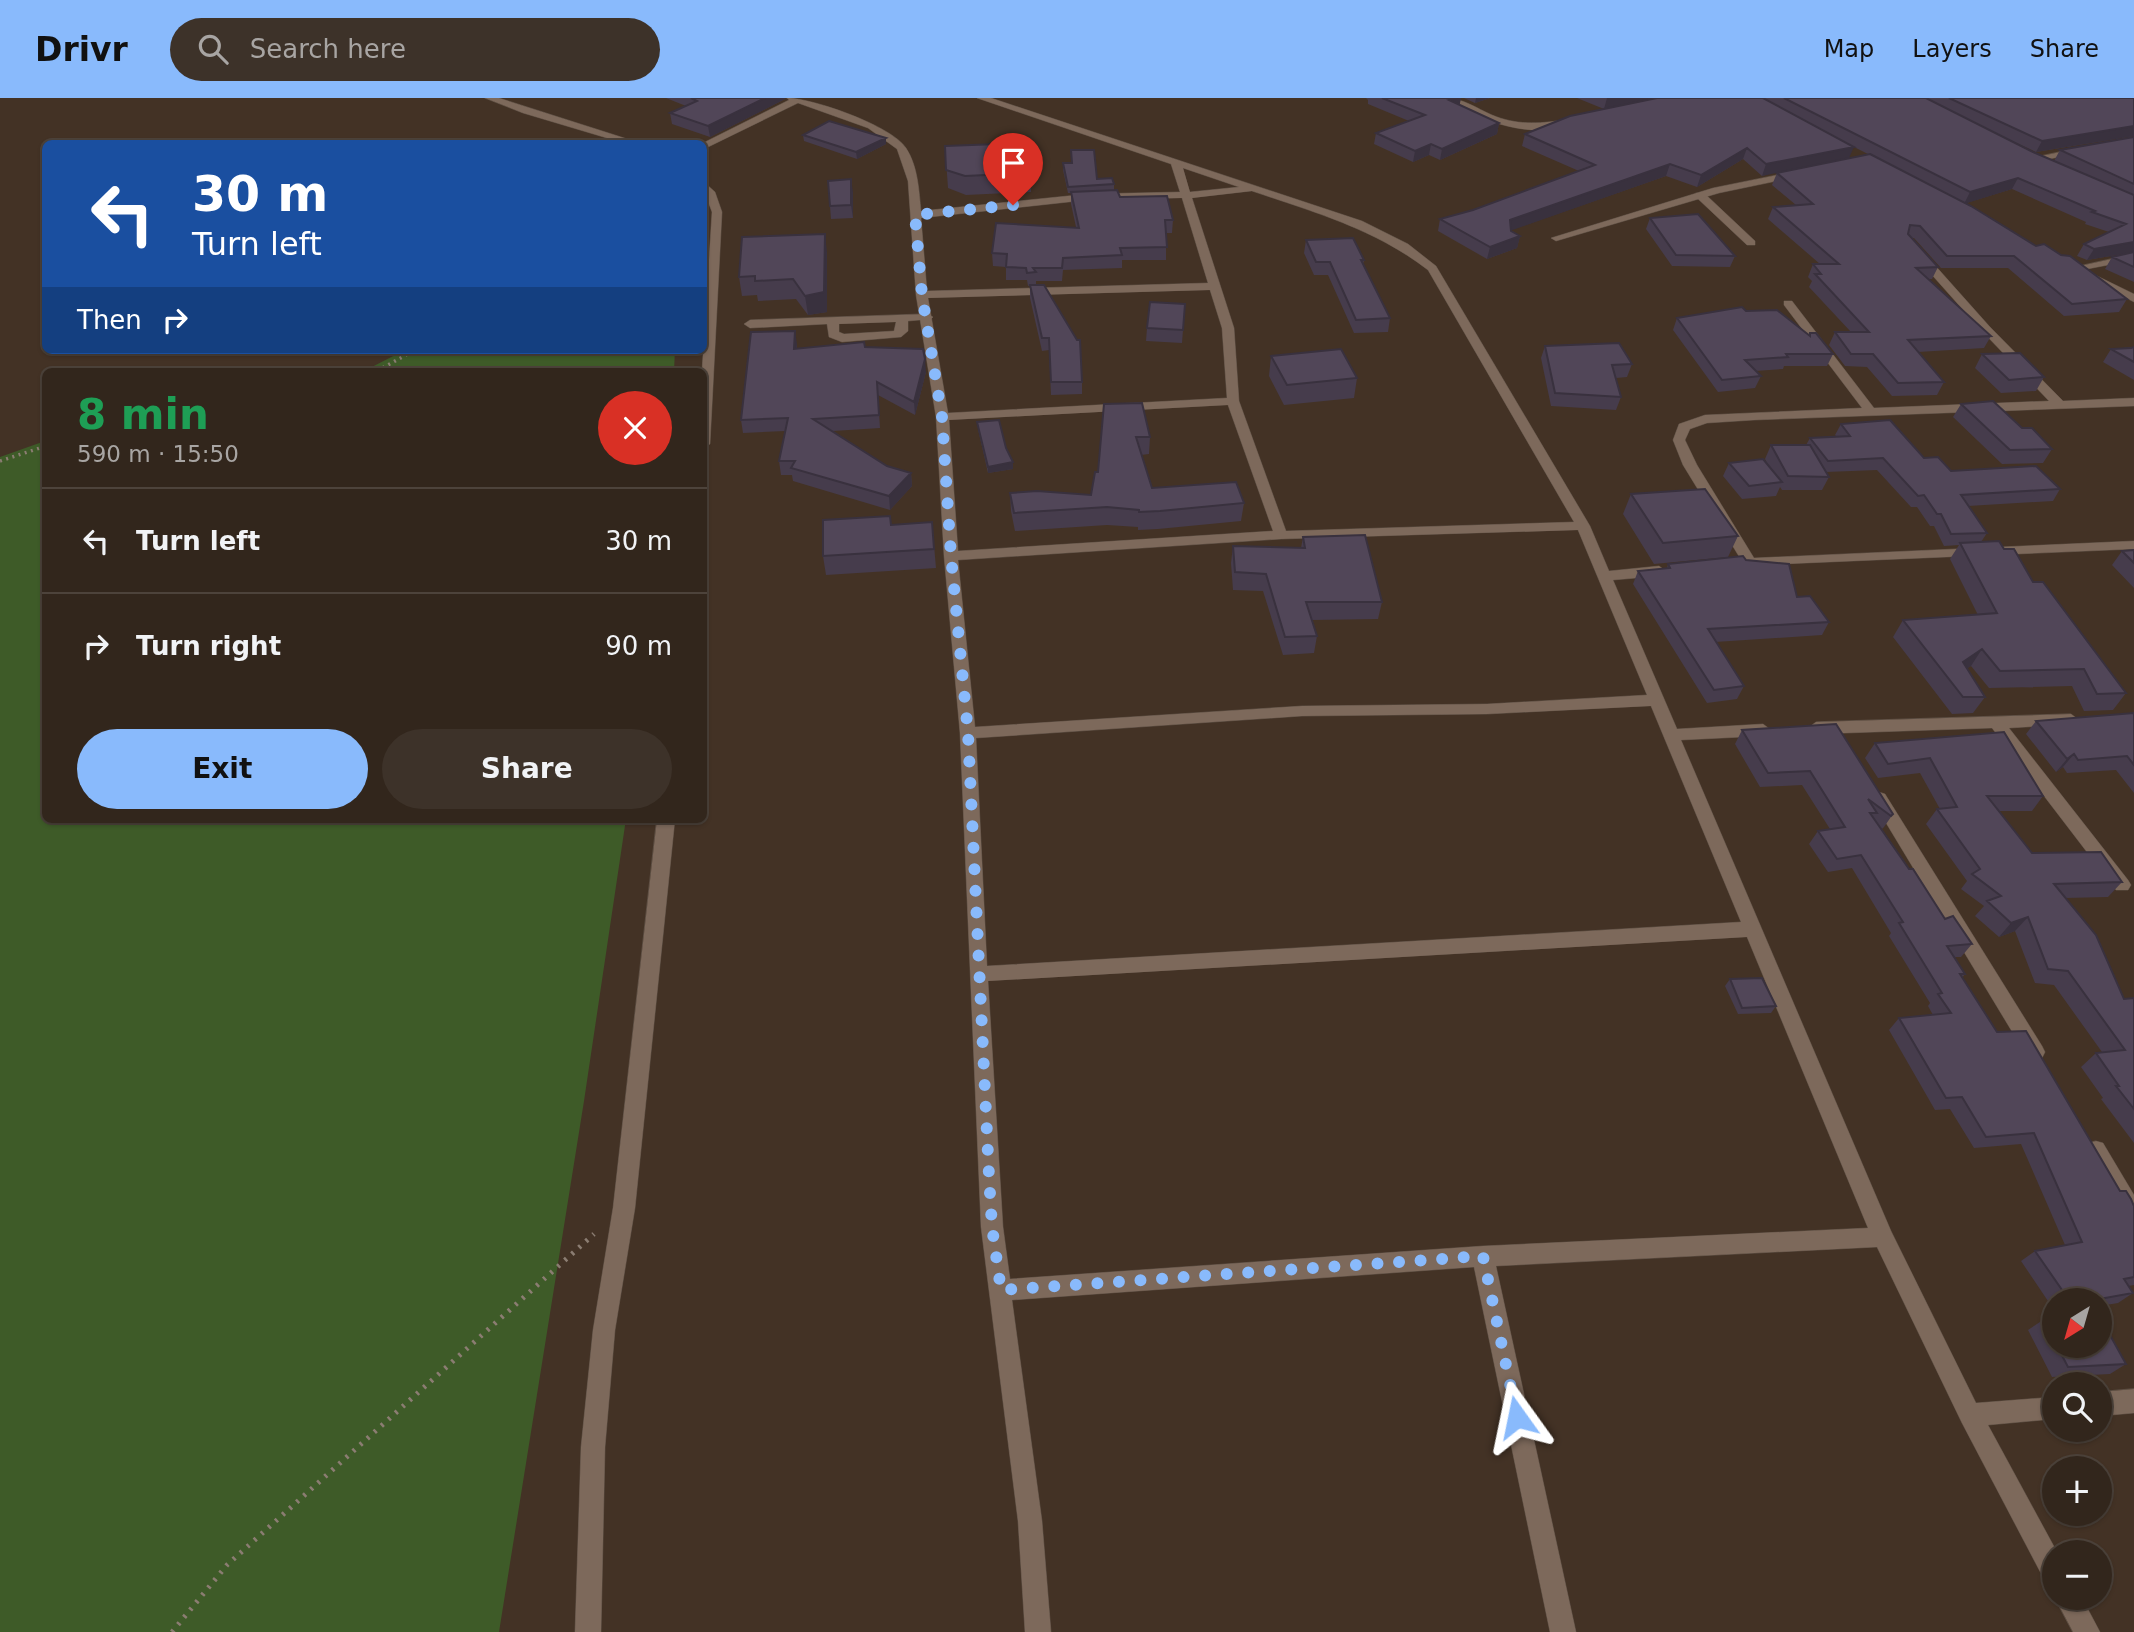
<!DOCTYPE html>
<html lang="en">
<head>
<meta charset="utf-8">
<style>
	body { margin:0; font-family:"DejaVu Sans",sans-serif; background:#3d3229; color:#f1f3f6; height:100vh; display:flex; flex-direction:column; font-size:26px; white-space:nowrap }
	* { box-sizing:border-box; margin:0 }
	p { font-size:23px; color:#a8a5a3 }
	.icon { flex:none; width:38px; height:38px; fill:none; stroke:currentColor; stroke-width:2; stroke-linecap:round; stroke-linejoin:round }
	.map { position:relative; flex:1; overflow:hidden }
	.drawer { position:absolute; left:42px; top:270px; width:665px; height:455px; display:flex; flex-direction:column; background:#32261c; border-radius:10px; box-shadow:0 2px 5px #0004,0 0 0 2px #4d433b }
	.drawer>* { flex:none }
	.guide { position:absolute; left:42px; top:42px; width:665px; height:214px; border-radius:10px; box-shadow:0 2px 5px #0004,0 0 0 2px #4d433b; background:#1a4fa0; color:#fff; overflow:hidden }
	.needle { width:46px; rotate:217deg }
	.buttons { position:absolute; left:2042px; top:1190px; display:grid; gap:14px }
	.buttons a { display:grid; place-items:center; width:70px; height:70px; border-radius:50%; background:#32261c; box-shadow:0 2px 5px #0004,0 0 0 2px #4d433b; font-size:35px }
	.pin { position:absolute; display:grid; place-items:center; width:60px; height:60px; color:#fff; margin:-72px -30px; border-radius:50% 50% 50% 0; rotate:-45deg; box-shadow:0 0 7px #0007 }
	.pin .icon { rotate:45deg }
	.me { position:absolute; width:77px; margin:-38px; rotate:348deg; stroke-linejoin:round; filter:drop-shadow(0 0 5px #0008) }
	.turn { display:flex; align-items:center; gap:24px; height:147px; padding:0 35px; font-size:32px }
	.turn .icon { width:91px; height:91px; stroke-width:2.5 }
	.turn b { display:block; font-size:49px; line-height:60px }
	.then { display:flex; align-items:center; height:66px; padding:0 35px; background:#0003; gap:14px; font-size:26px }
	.round { display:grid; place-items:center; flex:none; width:74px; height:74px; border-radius:37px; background:#3d3229 }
	.overview { display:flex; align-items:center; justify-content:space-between; height:119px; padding:0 35px }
	h1 { font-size:42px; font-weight:700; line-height:52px; color:#1e9e55 }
	.button { display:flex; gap:14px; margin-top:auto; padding:14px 35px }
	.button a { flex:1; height:80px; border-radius:42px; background:#89bafc; color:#111; font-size:28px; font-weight:700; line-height:80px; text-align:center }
	.button a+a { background:#3d3229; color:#f1f3f6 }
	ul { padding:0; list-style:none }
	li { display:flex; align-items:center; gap:21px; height:105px; padding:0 35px; border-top:2px solid #4d433b }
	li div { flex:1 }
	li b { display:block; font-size:26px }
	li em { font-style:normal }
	header { display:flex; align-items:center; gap:42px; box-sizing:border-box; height:98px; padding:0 35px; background:#89bafc; color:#111 }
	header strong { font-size:33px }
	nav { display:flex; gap:38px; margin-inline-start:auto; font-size:24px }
	.search { width:490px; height:63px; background:#3d3229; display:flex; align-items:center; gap:18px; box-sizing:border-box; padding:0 24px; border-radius:38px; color:#a8a5a3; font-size:26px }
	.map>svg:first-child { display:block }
	.green { fill:#3e5b28 }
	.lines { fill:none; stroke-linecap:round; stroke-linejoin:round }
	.service-casing { stroke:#5c4e43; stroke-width:1 }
	.minor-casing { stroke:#5c4e43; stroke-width:1 }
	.path-far1 { stroke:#8b7d72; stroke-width:3.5; stroke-dasharray:2 4.5; stroke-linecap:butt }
	.path { stroke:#8b7d72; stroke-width:5; stroke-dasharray:2.5 7; stroke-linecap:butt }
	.service { fill:#7d695b; fill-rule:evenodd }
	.minor { fill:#7d695b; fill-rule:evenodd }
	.wall { fill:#463c4c }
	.shaded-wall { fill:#39313e }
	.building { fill:#514658; stroke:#39313e; stroke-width:2 }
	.route { stroke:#89bafc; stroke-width:12; stroke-dasharray:0 21.6 }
</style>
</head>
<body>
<header>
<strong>Drivr</strong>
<div class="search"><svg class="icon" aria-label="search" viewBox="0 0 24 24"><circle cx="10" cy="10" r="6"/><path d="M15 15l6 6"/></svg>Search here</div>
<nav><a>Map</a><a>Layers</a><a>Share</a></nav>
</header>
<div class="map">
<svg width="2134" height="1534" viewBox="0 0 2134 1534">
	<rect width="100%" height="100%" fill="#433225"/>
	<!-- green -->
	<path class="green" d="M405 252H675L674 273H364Z
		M45 343 46 721H626L584 1003 499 1534H0V359Z"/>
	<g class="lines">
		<defs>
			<path id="service" d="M1696 95H1704L1755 143V147H1747L1696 99Z
				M927 216 933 219 931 221 908 223V233L901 239 842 244 829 239 827 226 750 230 744 226 750 222ZM896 224 894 233 844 236 839 234V226Z"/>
			<path id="minor" d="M485 0H499L643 46H627L523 15Z
				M787 0C813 0 892 28 906 50 918 68 919 93 921 113L1087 96 1180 94 1171 66 977 0H991L1362 123 1408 146 1436 168 1590 428 1609 473 1659 468 1666 473 1659 478 1613 482 1677 631 1763 626 1771 632 1763 638 1681 642 1891 1133 1976 1305 2054 1299V1321L1988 1327 2057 1454H2054V1486L2045 1483 1962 1325 1877 1149 1496 1168 1576 1534H1550L1474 1169 1012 1202 1042 1423 1051 1534H1025L1018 1423 981 1129 960 635 944 458 936 319 916 197 908 83 897 51 868 30 798 5 704 51 701 46 789 2ZM1183 70 1239 89 1190 94ZM1252 93C1314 114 1375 131 1428 172L1574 424 1286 433 1239 303 1234 230 1192 100ZM1182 100 1208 185 927 193 921 120 1087 102ZM1210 192 1222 230 1227 300 948 315 928 200ZM1228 307 1273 433 958 453 949 322ZM1578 432 1647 597 1487 606 1302 608 975 629 958 462 1281 441ZM1651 608 1741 824 987 868 976 640 1302 618 1487 616ZM1747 839 1868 1130 1483 1148 1010 1181 1003 1129 988 883Z
				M1445 0C1463 0 1476 10 1492 17 1516 27 1538 26 1563 22L1568 25C1537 44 1472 21 1445 0Z
				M2079 50 2084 53 2082 55 2032 64 2027 61Z
				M1797 73 1801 74V78L1719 95 1556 143 1551 140 1713 90Z
				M704 84 715 94 722 114 710 346 704 350 702 273 712 114 704 93Z
				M1920 154 1924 155 1990 229 2063 303 2134 300V308L1754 322 1707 325 1690 331 1685 342 1697 367 1754 460 2134 443V451L1734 468V462L1740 460 1683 367 1673 342 1679 326 1705 317 1862 310 1784 207V203H1792L1874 310 2049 303 1982 233 1916 159 1915 157Z
				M2134 156V162L2077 173 2071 170Z
				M2091 175 2134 196V204L2087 180 2085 178Z
				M2071 616 2079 622 2077 626 2009 630 2128 782 2131 787 2128 792H2116L1992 630 1816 636 1808 630 1816 624Z
				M1879 694 1885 696 2042 948 2045 954 2042 960 2035 962 2028 960 1871 700Z
				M657 721H675L635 1110 615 1232 605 1349 601 1534H575L581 1349 593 1232 613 1110Z
				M2096 1043 2103 1045 2134 1097V1126L2126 1123 2086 1052 2089 1045Z
				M2134 1291V1315L2100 1318V1294Z
				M2055 1500H2082L2100 1534H2073Z"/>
		</defs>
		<!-- service casing -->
		<use href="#service" class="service-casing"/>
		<!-- minor casing -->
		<use href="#minor" class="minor-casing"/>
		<!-- path-far1 -->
		<path class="path-far1" d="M377 273 415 252
			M0 363 46 348"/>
		<!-- path -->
		<path class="path" d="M172 1534 227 1467 594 1136"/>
		<!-- service -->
		<use href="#service" class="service"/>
		<!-- minor -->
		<use href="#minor" class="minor"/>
	</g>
	<!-- wall -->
	<path class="wall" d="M666 0H785V1L710 39 672 26 670 15 686 8Z
		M1366 0H1461L1459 7 1499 25 1497 36 1440 62 1429 57 1413 64 1374 46 1376 35 1409 23 1368 6V2Z
		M1464 0H1490L1475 5Z
		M1577 0H2134V38L2036 54 1988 32 2033 54 2054 63 2060 52 2134 39V154L2087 162 2077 158 2084 146 2109 134 2085 126 2086 124 2012 91 1966 105 2036 148 2127 201 2119 214 2064 218 2008 170H1941L1914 140H1912L1938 169 1932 181H1929L1991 238 1984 250 1918 254 1944 284 1937 297 1892 298 1867 269 1845 268 1829 247 1835 234H1851L1809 189 1812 183 1808 179 1813 166H1820L1768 121 1773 109 1796 107 1772 87 1777 75 1868 56 1854 49 1762 78 1743 61 1697 89 1666 78 1511 132 1520 138 1517 150 1487 161 1438 133 1440 121 1473 112 1579 73 1522 48 1525 36 1604 11Z
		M803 37 886 40V46L857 61 804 43Z
		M945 48 1031 75V94L966 97 948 90Z
		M1063 65 1097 81 1114 86V92L1120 99 1173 122 1172 135H1166V162H1122V170L1063 172 1062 183H1036V187L1082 284V296L1051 297 1049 252 1042 253 1030 200V187L1028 188 1027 182H1006V169L993 168 992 155 1076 129 1071 106V95H1068L1063 72Z
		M853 94V120L831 121 830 108Z
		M1650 120 1735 158 1730 169 1672 168 1646 131Z
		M1306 142 1364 162 1363 167 1390 220 1388 234 1354 235 1328 177H1314L1304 155Z
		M827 154V214L808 217 796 201 758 203 757 197 742 198 739 179Z
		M2134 154V184L2105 171 2112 159Z
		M1185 206 1182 245 1146 243 1147 230Z
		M1746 213 1809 237 1810 235 1833 256 1827 268H1784L1783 271 1755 273 1761 278 1755 290 1718 294 1673 232 1677 220Z
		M797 246V251L865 249 926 274 915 317 878 297 880 330 833 333 887 368 911 375 912 388 890 412 793 383 792 377H781L779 363 785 333 743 335 741 322Z
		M1545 248 1632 266 1627 279 1616 280 1621 299 1616 312 1551 308 1541 260Z
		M2134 249V282L2103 264 2111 251Z
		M1982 256 2044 279 2036 293 2001 295 1975 270Z
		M1271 258 1357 280 1354 300 1284 307 1269 278Z
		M1104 306 1150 339 1149 356 1141 357 1152 390 1244 405 1241 423 1158 431 1138 432V429L1107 427 1015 433 1011 413 1010 395 1091 397 1098 374Z
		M1961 306 2022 330 2052 351 2043 365 2002 366 1953 319Z
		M977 324 1013 371 988 375 978 331Z
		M1841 326 1924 360 1951 373 2060 391 2053 403 1968 408 1987 435 1981 444 2004 451 2126 595 2113 612 2084 613 2072 588 1989 590 1971 568 1967 570 1985 599 1973 615 1952 616 1893 539 1903 522 1978 517 1950 461 1959 447 1944 448 1934 428H1930L1917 409H1911L1877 372 1826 374 1829 379 1822 392H1782L1780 389 1776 398 1742 401 1723 378 1729 365 1769 369 1765 361 1771 347H1806L1810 340 1836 338 1835 337Z
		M1631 396 1738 438 1728 459 1654 466 1623 416Z
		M932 424 936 470 826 477 823 458Z
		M1303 439 1382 504 1378 521 1312 522 1317 538 1314 555 1283 557 1263 493 1233 492 1231 465 1233 448 1301 450Z
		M2134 452V490L2112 467 2122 453Z
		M1746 462 1829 524 1822 537 1715 544 1744 588 1737 601 1707 605 1633 486 1638 473 1667 470 1668 466Z
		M2134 615V695L2116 672 2067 675 2063 669 2056 674 2026 636 2036 623Z
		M1836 626 1893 716 1884 729 1882 731 1881 730 1945 821 1972 846 1961 859H1955L1965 876 1962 880 1997 934 2120 1093 2134 1108V1187L2128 1188 2133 1195 2118 1205 2100 1208V1202H2054V1212L2021 1163 2035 1153 2065 1147 2021 1046 1974 1050 1950 1011 1935 1012 1889 932 1899 920 1933 917 1928 908 1930 905 1889 838 1891 835 1852 770 1828 774 1809 746 1818 733 1830 731 1802 687 1760 689 1735 646 1742 632Z
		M2004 634 2043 698 2032 713H1999L2032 755 2122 784 2108 799 2065 800 2124 901 2134 900V1045L2101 1001 2103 1000 2081 969 2096 955 2102 954 2054 887 2035 885 2015 833 1999 839 1975 818 1984 808 1961 791 1967 783 1926 726 1937 711H1940L1920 675 1878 680 1865 660 1875 645Z
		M1730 881 1776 908 1771 915 1738 916 1725 888Z
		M2054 1221V1248H2100L2126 1266 2110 1276 2052 1279 2028 1232 2043 1222Z"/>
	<!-- shaded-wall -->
	<path class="shaded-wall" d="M765 0H785V1L710 39 708 28Z
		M1457 0H1461L1459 10 1449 2Z
		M1476 0H1490L1475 5Z
		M1607 0H1660L1604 11Z
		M1499 25 1497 36 1440 62 1442 51Z
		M2134 28V38L2036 54 2042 43Z
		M886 40V46L857 61 856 54Z
		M1431 46 1429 57 1413 64 1415 53Z
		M1854 49 1849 60 1762 78 1766 66Z
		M1747 50 1743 61 1697 89 1701 77Z
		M1670 66 1666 78 1507 134 1510 122Z
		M2018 80 2012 91 1964 106 1970 94Z
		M851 81 853 94V120L851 107Z
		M825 136 827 154V214L808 217 805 198Z
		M1520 138 1517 150 1487 161 1490 149Z
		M2134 144V154L2087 162 2094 151Z
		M795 233 797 246 796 264 794 251Z
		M925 261 926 274 915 317 914 304Z
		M1013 364V371L988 375V369Z
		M911 375 912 388 890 412 889 398Z
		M1982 551 1971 568 1952 580 1963 564Z
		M2074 656 2063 669 2056 674 2067 661Z
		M2028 819 2015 833 1999 839 2011 825Z"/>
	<!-- building -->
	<path class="building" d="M691 0H765L708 28 670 15 697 3Z
		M1382 0H1457L1449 2 1499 25 1442 51 1431 46 1415 53 1376 35 1425 17Z
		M1657 0H1763L1854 49 1766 66 1747 50 1701 77 1670 66 1510 122 1511 133 1520 138 1490 149 1440 121 1473 112 1595 67 1525 36 1570 18Z
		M1784 0H1926L2033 54 2134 97V144L2094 151 2084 146 2126 126 2092 114 2095 113 2018 80 1970 94Z
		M1949 0H2134V28L2042 43Z
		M829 23 886 40 856 54 803 37Z
		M2134 39V86L2060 52Z
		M1025 45 1031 75 965 78 946 72 945 48Z
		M1071 52H1094L1097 81 1112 80 1114 86 1068 89 1063 65H1072Z
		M1870 56 1971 108 2036 148 2044 146 2061 157 2070 158 2127 201 2072 206 2014 158H1947L1920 128 1910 127 1908 136 1938 169 1916 170 1991 238 1908 242 1944 284 1898 285 1873 256H1851L1835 234H1869L1815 176H1821L1813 166H1839L1773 109 1813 106 1777 75Z
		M851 81V107L830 108 828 83Z
		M1117 92 1120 99 1167 98 1173 122H1165L1167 149 1120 150 1122 157 1063 160 1062 170H1033L1036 174 1027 175 1026 170 1006 169 1007 156 992 155 996 125 1079 130 1071 94Z
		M1698 116 1735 158 1676 157 1650 120Z
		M825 136 824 194 805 198 793 181 755 183V178L739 179 742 139Z
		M1353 140 1364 162H1361L1390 220 1356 222 1330 164H1316L1306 142Z
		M2134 154V169L2112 159Z
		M1030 187H1044L1077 242H1080L1082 284H1051L1049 240H1042Z
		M1150 204 1185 206 1183 232 1147 230Z
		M1742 209 1746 213 1777 212 1810 238V235H1816L1833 256H1786L1788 259 1745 262 1761 278 1722 282 1677 220Z
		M795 233 794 251 864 244 865 249 923 251 925 261 914 304 877 284 879 317 813 321 887 368 911 375 889 398 791 370 795 363H779L788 320 741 322 751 234Z
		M1619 245 1632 266 1612 267 1621 299 1555 295 1545 248Z
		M2134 249V264L2111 251 2131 250Z
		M1341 251 1357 280 1287 287 1271 258Z
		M2020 255 2044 279 2009 282 1982 256Z
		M1993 303 2022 330H2032L2052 351 2010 352 1961 306Z
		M1142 305 1150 339H1136L1152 390 1236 384 1244 405 1160 413 1139 414V412L1107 409 1014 415 1010 395 1037 393 1091 397 1095 374H1098L1104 306Z
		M999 322 1006 350 1013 364 988 369 977 324Z
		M1890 322 1924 360 1938 359 1951 373 2036 368 2060 391 1961 397 1987 435 1951 436 1941 416H1937L1924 397 1918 398 1883 360 1828 363 1810 340 1850 338 1841 326Z
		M1771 347H1810L1829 379 1788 378Z
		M1763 361 1782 384 1749 388 1729 365Z
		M1705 391 1738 438 1663 445 1631 396Z
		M890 418 891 427 932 424 934 451 823 458V422Z
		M1365 437 1382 504H1306L1317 538 1285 539 1266 476 1235 474 1233 448 1305 450 1303 439Z
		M1999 443 2004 451H2014L2033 484H2043L2126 595 2097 596 2084 571 2000 573 1982 551 1963 564 1985 599H1963L1903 522 1997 515 1960 445Z
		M2134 452V465L2122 453Z
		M1743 458 1746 462 1789 466 1797 499 1810 498 1829 524 1708 531 1744 588 1714 592 1638 473 1670 470 1668 466Z
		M2134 615V667L2127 658 2078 662 2074 656 2067 661 2036 623Z
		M1836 626 1893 716 1891 718 1868 701 1877 715H1870L1909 771H1913L1945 821 1953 818 1972 846 1947 848 1965 876H1960L1997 934 2026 933 2120 1093H2126L2131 1101 2134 1108V1179L2124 1181 2133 1195 2094 1202H2069L2035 1153 2082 1144 2034 1035 1986 1039 1962 999 1946 1000 1899 920 1951 915 1938 896 1942 895 1899 825 1903 824 1861 757 1837 761 1818 733 1845 729 1810 673 1768 675 1742 632Z
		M2004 634 2043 698H1987L2032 755 2101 754 2122 784 2054 786 2096 837 2124 901 2134 900V1011L2116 988H2119L2096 955 2125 952 2068 873 2048 871 2028 819 2011 825 1987 803 2001 798 1972 776 1980 771 1937 711 1957 709 1930 660 1888 666 1875 645Z
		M1762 880 1776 908 1742 910 1730 881Z
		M2100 1219 2126 1266 2068 1269 2057 1248H2100Z
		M2054 1221V1244L2043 1222Z"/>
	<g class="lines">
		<!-- route -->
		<path class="route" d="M1013 107 915 117 922 197 942 319 951 458 968 635 989 1078 992 1129 1001 1192 1483 1158 1517 1319"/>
	</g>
</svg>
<div class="buttons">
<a><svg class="needle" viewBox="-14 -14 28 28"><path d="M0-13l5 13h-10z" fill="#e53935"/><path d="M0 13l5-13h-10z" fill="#a8a5a3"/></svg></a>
<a><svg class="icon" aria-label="search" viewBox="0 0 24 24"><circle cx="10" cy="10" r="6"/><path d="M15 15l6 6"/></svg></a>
<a>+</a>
<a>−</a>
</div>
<div class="pin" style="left:1013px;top:107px;background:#d93025"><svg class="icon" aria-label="arrive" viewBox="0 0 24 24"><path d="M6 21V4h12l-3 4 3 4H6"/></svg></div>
<svg class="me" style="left:1517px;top:1319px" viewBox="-20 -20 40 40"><path d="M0-17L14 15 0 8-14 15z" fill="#89bafc" stroke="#fff" stroke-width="4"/></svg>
<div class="guide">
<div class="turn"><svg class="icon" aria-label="left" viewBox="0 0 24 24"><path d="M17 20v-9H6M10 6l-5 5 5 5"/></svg><div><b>30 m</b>Turn left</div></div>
<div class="then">Then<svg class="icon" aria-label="right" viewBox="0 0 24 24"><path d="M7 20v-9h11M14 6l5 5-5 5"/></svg></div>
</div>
<section class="drawer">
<div class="overview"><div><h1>8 min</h1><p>590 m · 15:50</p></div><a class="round" style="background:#d93025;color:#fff"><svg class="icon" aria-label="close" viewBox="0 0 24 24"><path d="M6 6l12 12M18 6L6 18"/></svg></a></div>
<ul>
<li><svg class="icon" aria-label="left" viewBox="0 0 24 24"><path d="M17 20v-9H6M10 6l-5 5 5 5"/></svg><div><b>Turn left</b></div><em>30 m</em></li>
<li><svg class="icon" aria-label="right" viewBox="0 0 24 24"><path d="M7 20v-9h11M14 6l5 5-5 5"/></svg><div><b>Turn right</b></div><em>90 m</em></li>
</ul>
<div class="button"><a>Exit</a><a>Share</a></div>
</section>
</div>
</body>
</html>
